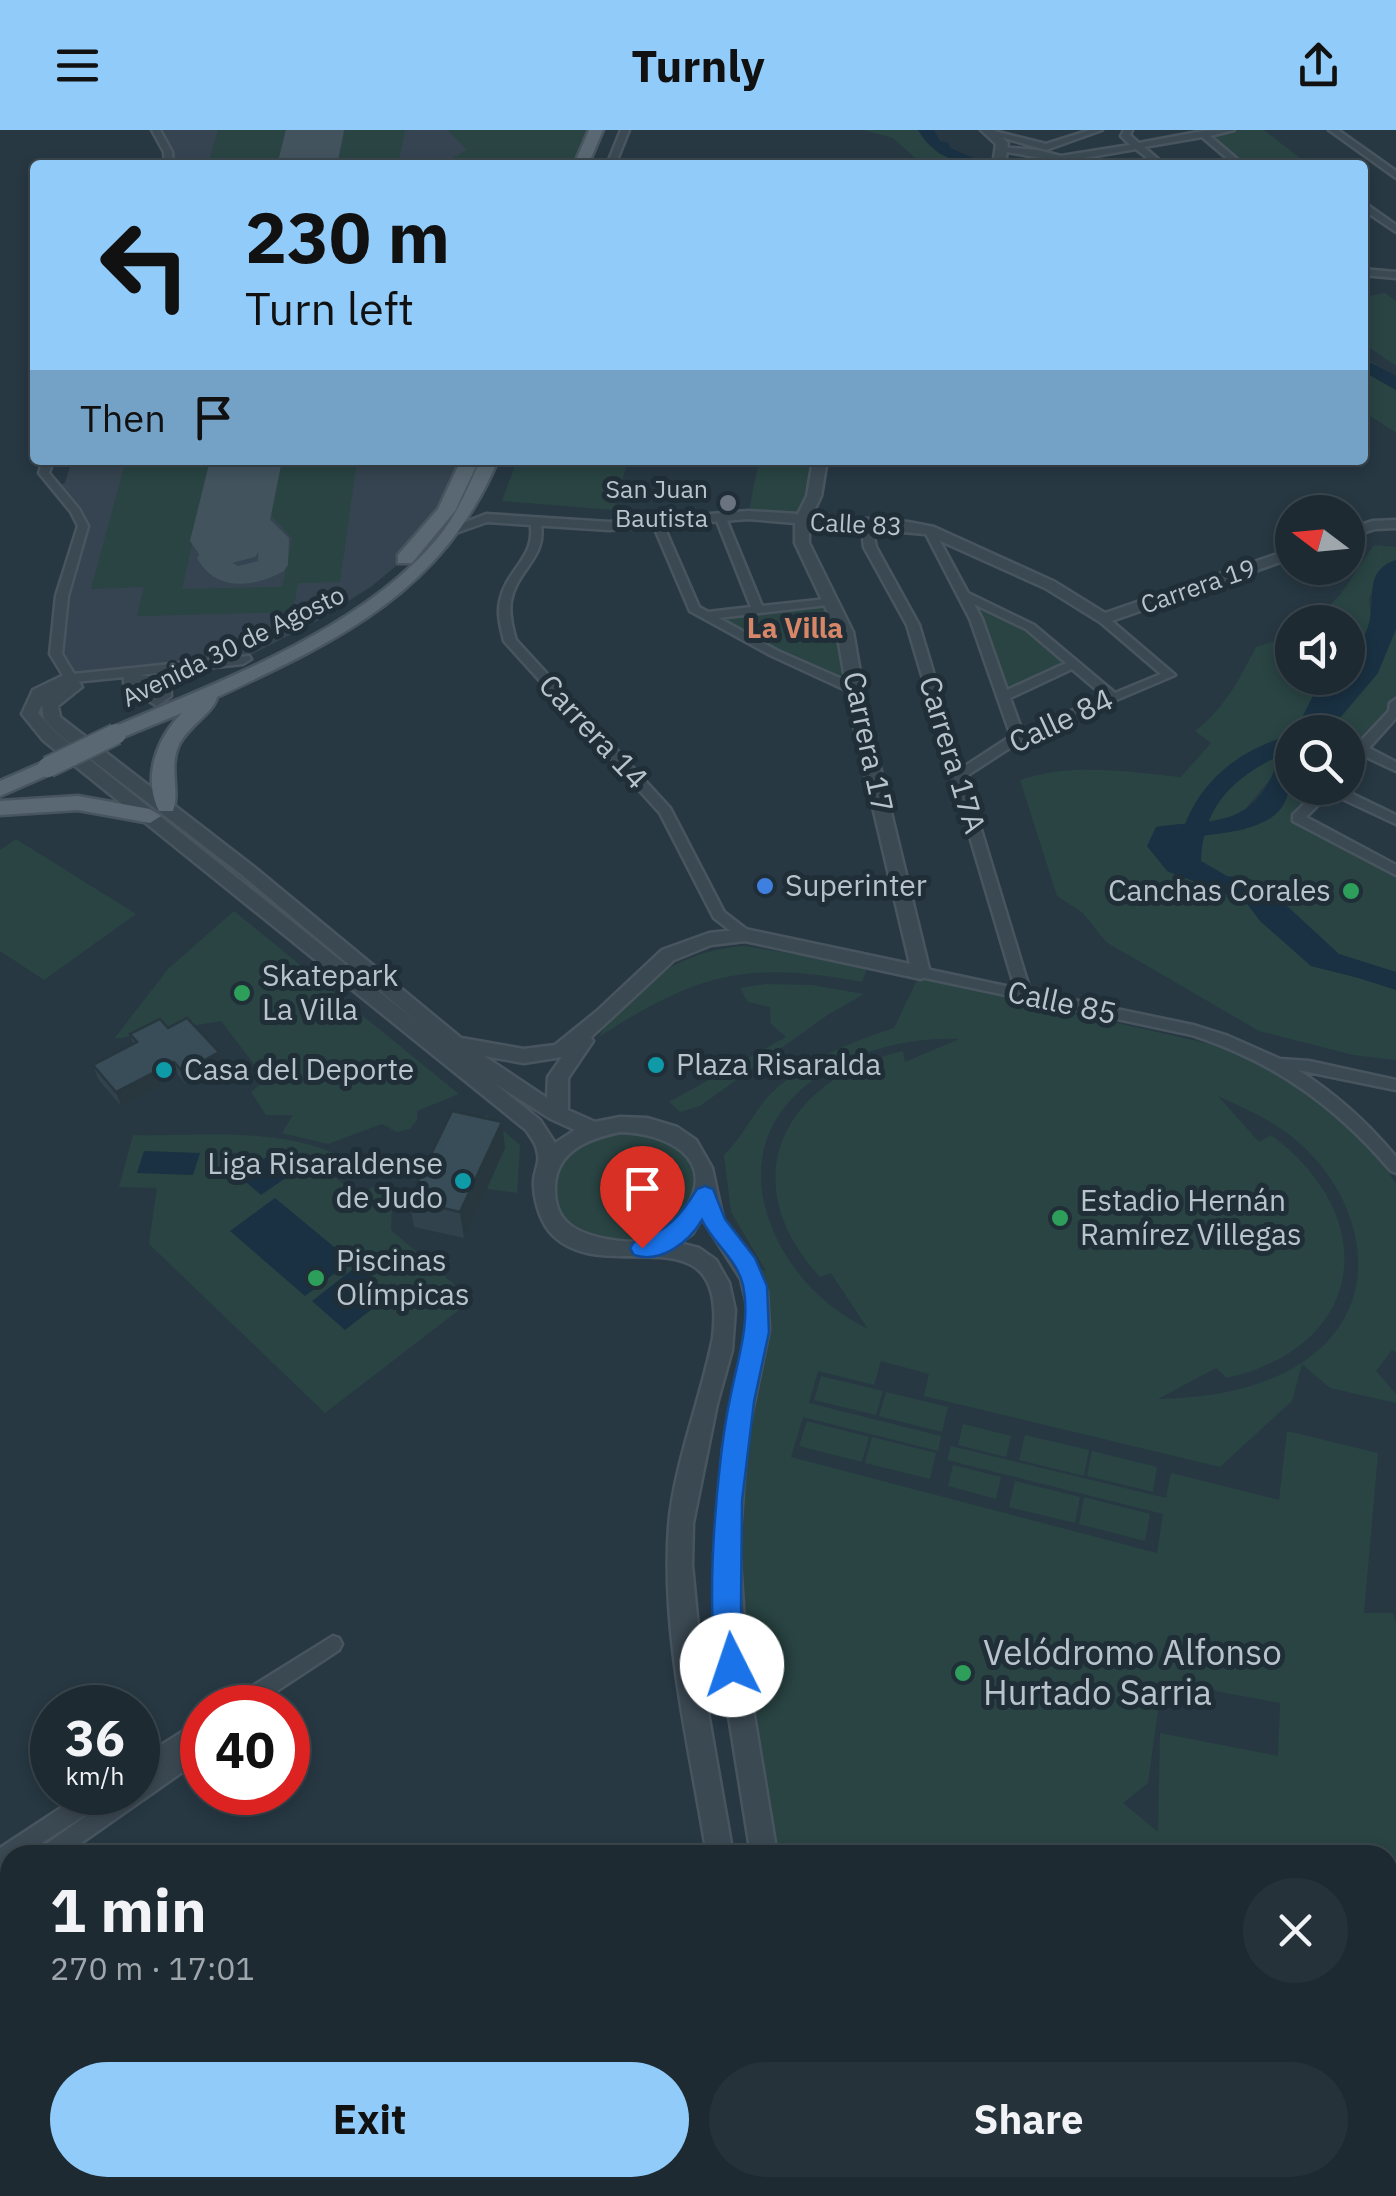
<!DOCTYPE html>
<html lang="en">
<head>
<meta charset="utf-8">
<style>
	body { margin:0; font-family:"IBM Plex Sans",sans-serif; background:#25323a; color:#f1f3f6; height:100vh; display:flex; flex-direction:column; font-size:38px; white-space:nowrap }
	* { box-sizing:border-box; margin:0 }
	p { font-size:32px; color:#a0a7ac }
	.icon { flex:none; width:55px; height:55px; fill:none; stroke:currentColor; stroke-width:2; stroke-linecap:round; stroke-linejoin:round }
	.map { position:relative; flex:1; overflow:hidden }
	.side { position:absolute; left:0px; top:1715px; width:1398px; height:352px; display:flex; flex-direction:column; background:#1d2a32; border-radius:30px 30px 0 0; box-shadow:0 5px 15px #0003,0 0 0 2px #3b464d }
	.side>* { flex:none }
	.top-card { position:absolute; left:30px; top:30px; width:1338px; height:305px; border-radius:10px; box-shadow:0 5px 15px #0003,0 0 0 2px #3b464d; background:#91cbf9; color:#111; overflow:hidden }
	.needle { width:65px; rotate:286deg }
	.tools { position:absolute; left:1275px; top:365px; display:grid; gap:20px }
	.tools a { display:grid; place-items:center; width:90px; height:90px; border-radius:50%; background:#1d2a32; box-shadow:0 5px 15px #0003,0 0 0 2px #3b464d; font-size:50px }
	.speed { position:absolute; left:30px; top:1555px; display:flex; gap:20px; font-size:50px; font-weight:700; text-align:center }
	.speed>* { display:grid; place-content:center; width:130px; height:130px; border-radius:50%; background:#1d2a32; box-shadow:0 5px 15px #0003,0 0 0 2px #3b464d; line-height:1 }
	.speed small { font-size:25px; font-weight:400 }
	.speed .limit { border:15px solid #d22; background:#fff; color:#111 }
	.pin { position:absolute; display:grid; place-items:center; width:85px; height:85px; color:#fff; margin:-102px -42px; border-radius:50% 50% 50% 0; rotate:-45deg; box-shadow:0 0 10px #0007 }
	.pin .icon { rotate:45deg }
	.me { position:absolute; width:110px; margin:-55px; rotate:356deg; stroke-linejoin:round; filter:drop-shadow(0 0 8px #0008) }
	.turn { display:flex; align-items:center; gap:35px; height:210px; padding:0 50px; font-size:45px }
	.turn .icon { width:130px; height:130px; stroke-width:2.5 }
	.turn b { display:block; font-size:70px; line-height:85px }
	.then { display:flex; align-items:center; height:95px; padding:0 50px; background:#0003; gap:20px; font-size:38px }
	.round { display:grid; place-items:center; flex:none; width:105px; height:105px; border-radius:52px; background:#25323a }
	.head { display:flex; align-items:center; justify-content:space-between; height:170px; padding:0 50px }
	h1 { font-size:60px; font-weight:700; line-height:75px }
	.cta { display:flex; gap:20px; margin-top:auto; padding:20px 50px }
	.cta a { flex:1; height:115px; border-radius:60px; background:#91cbf9; color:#111; font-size:40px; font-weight:700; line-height:115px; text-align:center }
	.cta a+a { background:#25323a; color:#f1f3f6 }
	header { display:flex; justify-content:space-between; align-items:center; height:130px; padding:0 50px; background:#91cbf9; color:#111; font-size:45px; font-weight:700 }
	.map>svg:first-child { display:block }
	.airport { fill:#354450 }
	.green { fill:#294443; fill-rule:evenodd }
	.water { fill:#193142 }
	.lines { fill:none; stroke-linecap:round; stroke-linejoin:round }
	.river { fill:#193142; fill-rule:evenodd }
	.taxiway { fill:#42535e; fill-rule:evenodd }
	.runway { fill:#42535e; fill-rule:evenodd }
	.minor-casing { stroke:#48555f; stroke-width:5 }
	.tertiary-casing { stroke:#48555f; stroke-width:5 }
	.primary-casing { stroke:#48555f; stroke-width:5 }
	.minor { fill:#3b4953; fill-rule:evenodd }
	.tertiary { fill:#3b4953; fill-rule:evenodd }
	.primary { fill:#596873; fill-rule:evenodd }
	.primary-bridge-casing { stroke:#48555f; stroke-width:24; stroke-linecap:butt }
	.primary-bridge { stroke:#596873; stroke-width:20 }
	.wall { fill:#31424d }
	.shaded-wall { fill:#28363e }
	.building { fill:#394d59; stroke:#28363e; stroke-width:2.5 }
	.route { fill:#1a73e8; stroke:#114b97; stroke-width:2.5 }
	.worship-dot { fill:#6b7280; stroke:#202e38; stroke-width:4 }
	.shop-dot { fill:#3f7fe0; stroke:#202e38; stroke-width:4 }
	.leisure-dot { fill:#2e9e5b; stroke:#202e38; stroke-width:4 }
	.culture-dot { fill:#0f9aa8; stroke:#202e38; stroke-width:4 }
	.labels { text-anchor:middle; stroke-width:10; stroke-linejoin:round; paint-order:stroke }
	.far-poi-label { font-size:25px; fill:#b8c3cc; stroke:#202e38; text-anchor:end }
	.far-street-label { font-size:25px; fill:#b8c3cc; stroke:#202e38 }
	.far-neighbourhood-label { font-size:28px; font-weight:bold; fill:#d78668; stroke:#202e38 }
	.street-label { font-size:30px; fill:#b8c3cc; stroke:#202e38 }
	.poi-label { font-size:30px; fill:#b8c3cc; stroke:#202e38; text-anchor:start }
	.near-poi-label { font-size:35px; fill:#b8c3cc; stroke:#202e38; text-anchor:start }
</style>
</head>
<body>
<header><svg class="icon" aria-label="menu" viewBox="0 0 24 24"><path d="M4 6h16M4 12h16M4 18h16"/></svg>Turnly<svg class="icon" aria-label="share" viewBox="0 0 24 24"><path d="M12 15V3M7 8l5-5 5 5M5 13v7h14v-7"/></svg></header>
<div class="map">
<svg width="1396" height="2066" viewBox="0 0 1396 2066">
	<rect width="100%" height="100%" fill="#273843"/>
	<!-- airport -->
	<path class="airport" d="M156 0H596L581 35H169Z
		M72 330H470L408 426 372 456 319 490 243 529 70 548 56 524 58 493 83 396 53 357 65 353Z"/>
	<!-- green -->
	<path class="green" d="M218 0H285L278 35H208Z
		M345 0H405L398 35H338Z
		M448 0H596L581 35H439L467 20Z
		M863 0H926L942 20 988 35H923L893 8Z
		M1230 0H1264L1309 35H1240L1203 4Z
		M1385 163 1396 171V236L1363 213V167Z
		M1362 225 1396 248V303L1363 281Z
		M126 330H211L182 459 282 457 292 408 270 384 281 330H357L340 452 298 453 293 482 137 486 144 457 91 459Z
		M517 330H628L614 380 502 371Z
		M759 330 819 334 802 391 748 385Z
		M1374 415 1396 417V430L1387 433 1369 469 1371 488 1363 511 1348 528V492H1313L1340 465Z
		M1396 453V573L1348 633V602H1314L1341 556 1385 511 1383 472Z
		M964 465 1030 497 1074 534 1002 567Z
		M827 472 845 502 854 559 706 486Z
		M1292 506V548H1328L1314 564 1292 607 1276 629 1272 647 1242 683 1228 690 1156 697 1167 741 1245 771 1261 791 1311 836 1396 857V930L1353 925 1259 901 1106 812 1083 783 1057 766 1020 650C1070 632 1129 642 1181 647L1211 613 1195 601C1226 577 1238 551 1256 517Z
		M1292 640V658H1327L1299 689 1396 741V842L1366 838 1312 816 1242 750 1202 743 1181 726V717L1190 707 1244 700Z
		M16 709 136 784 44 850 0 821V720Z
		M234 781 459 964 417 981V990L410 999 397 1002 382 994 328 1014 282 1003 293 985H266L251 962 266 950 221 891 114 909 168 839Z
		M745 816 868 836 862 852C747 830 696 844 599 907 628 855 685 819 745 816Z
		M918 848 1228 918 1312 962 1371 1015 1396 1054V1222L1392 1220 1376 1241 1396 1264V1273L1330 1258 1302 1234 1292 1271 1220 1337 924 1266 929 1244 881 1231 874 1255 818 1241 809 1273 941 1306 938 1321 803 1287 791 1327 1157 1423 1163 1384 947 1330 951 1316 1166 1368 1171 1343 1279 1370 1287 1301 1378 1323 1364 1483H1393L1396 1493V1763H1390L1396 1774V2066H1009L1003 2058H1388V1725H764L728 1479 751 1226 747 1135 766 1141 731 1082 724 1025C741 1009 751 987 766 969 801 931 846 914 894 898ZM959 909 905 932 903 921C784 949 731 1050 820 1147L831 1143 868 1199C830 1180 802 1154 781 1117 710 984 841 905 959 909ZM1218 966C1244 978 1269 989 1291 1006 1364 1064 1391 1173 1303 1232 1261 1260 1208 1268 1158 1269L1216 1238 1227 1248C1367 1216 1382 1087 1271 1005L1259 1012ZM1162 1551 1280 1573 1278 1626 1160 1603 1158 1702 1123 1673 1148 1653Z
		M765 854 812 855 864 864 829 884 700 976 680 982 669 972 786 907 771 894 770 877 748 872 740 858Z
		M486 985 520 1015 517 1063 487 1059 504 1019 481 990Z
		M598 997 676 1005 706 1045 673 1108 611 1120 556 1091 547 1041Z
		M133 1005C202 1007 274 996 338 1025L323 1037 358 1066 378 1054 392 1077 391 1100 472 1170 325 1283 149 1114 157 1058 119 1057Z
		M821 1246 883 1261 876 1285 814 1270Z
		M886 1262 948 1277 942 1302 879 1286Z
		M807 1291 869 1307 862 1332 799 1316Z
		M963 1294 1011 1306 1006 1327 958 1315Z
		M1025 1305 1089 1320 1084 1346 1019 1330Z
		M872 1307 936 1323 930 1349 865 1333Z
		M1092 1321 1157 1337 1153 1362 1087 1346Z
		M953 1335 1001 1347 996 1369 948 1356Z
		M1015 1351 1080 1367 1075 1393 1009 1377Z
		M1084 1367 1150 1384 1145 1411 1079 1394Z"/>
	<!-- water -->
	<path class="water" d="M1396 430V453L1383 472 1385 511 1341 556 1314 602H1295L1314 564 1328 548H1348V528C1358 517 1365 508 1369 493 1376 468 1363 441 1396 430Z
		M1292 607C1293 673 1290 694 1217 704 1202 706 1192 705 1181 716V726L1202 743 1242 750 1312 816 1366 838 1396 842V857L1311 836 1260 791 1245 771 1167 741 1147 716 1156 697C1204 689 1245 700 1271 648 1279 633 1282 621 1292 607Z
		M144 1021 200 1023 193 1045 137 1043Z
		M268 1026 290 1045 261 1065 239 1046Z
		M275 1068 351 1131 305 1166 230 1101Z
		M357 1136 390 1165 345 1200 312 1171Z"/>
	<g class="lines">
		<!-- river -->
		<path class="river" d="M918 0H934L940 11 949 13 950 18 990 35C959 35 933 27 918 0Z
			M1362 228 1396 246V260L1362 241Z
			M1396 449V499L1378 543 1328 602H1299L1354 546 1376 497 1372 486 1376 463Z
			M1292 605V620C1241 642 1203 670 1201 731L1227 746 1260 751 1339 824 1396 842V860L1321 836 1244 764 1212 759 1177 735C1180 668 1229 621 1292 605Z"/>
		<!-- taxiway -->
		<path class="taxiway" d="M237 364 247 367 289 408 288 435 284 441C254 458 215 462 197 428 208 412 218 400 238 405L243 411 229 431 238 436 258 431 259 410 223 373 227 367Z"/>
		<!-- runway -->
		<path class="runway" d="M286 0H344L337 35H277Z
			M210 330H282L266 411 255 427 228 434 201 427 190 411Z"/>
		<defs>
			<path id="minor" d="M152 0H160L172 22 173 35H165L164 22Z
				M621 0H629L615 35H607Z
				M1090 0H1102L1046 20 990 4 994 1 1046 14Z
				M1124 0H1132L1130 5 1139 13 1203 1 1234 0 1210 6 1244 35H1235L1202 7 1144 17 1165 35H1156L1136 19 1061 32 997 20 1001 17 1037 20 1061 26 1130 15 1121 6Z
				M1329 0H1338L1396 41V48Z
				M1362 71 1396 95V102L1362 79Z
				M1362 139 1396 142V148L1362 145Z
				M43 330H53L49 343 79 379 88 396 68 466 62 524 82 557 76 561 72 560 50 524 56 466 78 396 71 382 39 343Z
				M720 383 725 386 762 476 827 469 833 472 827 475 719 488 778 521 858 556V562H850L770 525 690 481 652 392 657 389 662 392 699 477 708 482 751 477 715 386Z
				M535 388 540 391C549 427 517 438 511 471 509 484 512 497 516 510L670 678 724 782 750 802 752 805 750 808H740L714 788 660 683 504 511C501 498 497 485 500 471 506 439 538 427 530 391Z
				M866 389 871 392 876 417 919 495 962 638 1011 606 970 489 924 400 925 398 934 400 968 463 1034 495 1115 563 1161 544 1099 491V487H1107L1175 545 1022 610 965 647 1030 861 1193 895 1228 906 1280 929 1309 931 1396 950V960L1298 940C1336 964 1368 993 1396 1027V1043L1391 1041C1336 976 1273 931 1192 905L916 846 914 843 916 840 921 838 1015 858 907 495 864 417 861 392ZM974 474 1026 499 1066 533 1007 560 982 489ZM1072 539 1105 567 1022 601 1010 568Z
				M1396 569V588L1369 618 1396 632V641L1362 625 1352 636 1348 637V626L1355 615 1358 614 1389 581 1390 573Z
				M1320 658H1340L1396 685V694L1330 663 1306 687 1396 735V745L1293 691V685Z
				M333 1506 339 1508 342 1514 339 1520 251 1578H225L227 1572Z
				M202 1589V1621L188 1638 64 1725H38L41 1718 119 1662H138V1630Z
				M85 1662H112L110 1669 23 1725H10V1734L0 1739V1718Z
				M10 1744V1766L0 1771V1749Z"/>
			<path id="tertiary" d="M981 0H994L1008 13 1005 35H993L996 14Z
				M813 330H827L821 366 812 385 908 392 934 397 1055 452 1105 483 1292 419V428L1103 494 1045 458 925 404 809 394V413L853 502 868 588 930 843 921 849 745 811 711 815 674 830 591 907 593 911 568 948V980L595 992 620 987 647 988 677 997 696 1010 712 1038 723 1089 752 1130 767 1162 769 1200 747 1306 739 1417 748 1549 777 1725H751L723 1549 716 1417 723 1319 746 1211 748 1178 741 1149 702 1088 692 1104 679 1113 699 1118 716 1130 729 1153 735 1180 732 1220 717 1274 693 1393 692 1435 704 1560 733 1725H707C690 1618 661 1505 669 1396 674 1335 701 1269 713 1208 729 1072 600 1163 549 1101 539 1088 533 1066 534 1050 535 1039 541 1032 537 1020 536 1013 530 1006 526 1000L43 610 22 584 33 560 64 545 249 526 251 529 243 534 139 545 154 547 170 555 171 566 157 576 149 571 155 565 154 558 124 553V547L74 552 69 555 79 559 58 576 60 587 254 737 461 908 524 919 555 915 597 881 662 820 709 803 745 799 910 834 852 588 837 502 795 413V393L748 389 609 400 487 392 453 404 446 400 486 384 609 392 748 381 798 384 807 366ZM42 575 44 589 57 603 242 745 421 895 55 602 38 583ZM484 926 524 933 562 927 548 947 547 968ZM494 953 549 988 575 1000 555 1013 540 990ZM620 1002C665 1003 718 1027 686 1079 679 1091 666 1105 652 1109 631 1116 579 1108 565 1090 558 1083 555 1071 555 1062 553 1022 587 1009 620 1002Z
				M1396 390V398L1375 399 1348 408V399L1373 391Z
				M0 2045 10 2049V2058H14L17 2066H0Z
				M714 2058H744L741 2066H711Z
				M765 2058H850L853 2066H762Z"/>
			<path id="primary" d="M589 0H603L588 35H574Z
				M461 330H479L455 381 412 433H398V425L438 379Z
				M480 330H498C442 462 341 509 217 567 214 583 186 597 178 617 169 638 180 662 173 681H159C142 647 157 608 182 583L116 610 106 604 109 599C217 552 358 502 436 410 456 387 468 358 480 330Z
				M48 630 58 637 55 642 0 666V651Z
				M78 666 150 679 161 686 150 693 78 680 0 685V671Z"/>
		</defs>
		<!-- minor casing -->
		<use href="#minor" class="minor-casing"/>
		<!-- tertiary casing -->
		<use href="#tertiary" class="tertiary-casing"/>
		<!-- primary casing -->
		<use href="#primary" class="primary-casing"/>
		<!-- minor -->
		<use href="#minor" class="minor"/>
		<!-- tertiary -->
		<use href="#tertiary" class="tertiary"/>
		<!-- primary -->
		<use href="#primary" class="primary"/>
		<defs>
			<path id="primary-bridge" d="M48 637 116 604"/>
		</defs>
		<!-- primary-bridge casing -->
		<use href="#primary-bridge" class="primary-bridge-casing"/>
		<!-- primary-bridge -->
		<use href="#primary-bridge" class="primary-bridge"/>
	</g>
	<!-- wall -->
	<path class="wall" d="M168 898 219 922 223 936 187 955 178 945 121 976 98 949 93 935 133 914 130 904Z
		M505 1018 464 1108 414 1097 409 1070Z"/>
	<!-- shaded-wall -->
	<path class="shaded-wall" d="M219 922 223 936 187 955 183 942Z
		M174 932 178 945 121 976 116 962Z
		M502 992 505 1018 464 1108 460 1082Z"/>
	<!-- building -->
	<path class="building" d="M187 888 219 922 183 942 174 932 116 962 93 935 137 912 130 904 160 889 168 898Z
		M452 981 502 992 460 1082 409 1070Z"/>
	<!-- route -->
	<path class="route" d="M705 1056 713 1059 725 1089 755 1128 767 1156 769 1202 754 1272 742 1371 741 1478 746 1535 742 1544 732 1548 722 1544C701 1497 718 1323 730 1269 737 1231 751 1193 743 1155 737 1129 713 1113 702 1090 689 1112 661 1134 634 1125L630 1118 634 1112C667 1101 679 1088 697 1059Z"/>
	<!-- markers -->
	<circle class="worship-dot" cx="728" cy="373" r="10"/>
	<circle class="shop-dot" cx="765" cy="756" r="10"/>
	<g class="leisure-dot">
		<circle cx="1351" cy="761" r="10"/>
		<circle cx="242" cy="863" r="10"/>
		<circle cx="1060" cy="1088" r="10"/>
		<circle cx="316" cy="1148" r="10"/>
		<circle cx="963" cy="1543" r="10"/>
	</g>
	<g class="culture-dot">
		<circle cx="656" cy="935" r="10"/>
		<circle cx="164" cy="940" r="10"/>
		<circle cx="463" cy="1051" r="10"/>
	</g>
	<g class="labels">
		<!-- far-poi labels -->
		<g class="far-poi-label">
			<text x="708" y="368">San Juan<tspan x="708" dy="29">Bautista</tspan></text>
		</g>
		<!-- far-street labels -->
		<g class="far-street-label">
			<text transform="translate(856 394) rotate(3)" y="9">Calle 83</text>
			<text transform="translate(1198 456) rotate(-19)" y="9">Carrera 19</text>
			<text transform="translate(233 516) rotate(-26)" y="9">Avenida 30 de Agosto</text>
		</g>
		<!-- far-neighbourhood labels -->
		<g class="far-neighbourhood-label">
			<text x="795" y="508">La Villa</text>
		</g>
		<!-- street labels -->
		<g class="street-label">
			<text transform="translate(1061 591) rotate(-25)" y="10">Calle 84</text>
			<text transform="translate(593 602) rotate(47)" y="10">Carrera 14</text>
			<text transform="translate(868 612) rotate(78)" y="10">Carrera 17</text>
			<text transform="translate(952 625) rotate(73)" y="10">Carrera 17A</text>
			<text transform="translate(1062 873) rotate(12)" y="10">Calle 85</text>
		</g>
		<!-- poi labels -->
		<g class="poi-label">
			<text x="785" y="766">Superinter</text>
			<text x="1331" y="771" text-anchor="end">Canchas Corales</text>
			<text x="262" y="856">Skatepark<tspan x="262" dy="34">La Villa</tspan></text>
			<text x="676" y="945">Plaza Risaralda</text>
			<text x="184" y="950">Casa del Deporte</text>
			<text x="443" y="1044" text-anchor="end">Liga Risaraldense<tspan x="443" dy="34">de Judo</tspan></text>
			<text x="1080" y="1081">Estadio Hernán<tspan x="1080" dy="34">Ramírez Villegas</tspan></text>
			<text x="336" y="1141">Piscinas<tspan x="336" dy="34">Olímpicas</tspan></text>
		</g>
		<!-- near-poi labels -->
		<g class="near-poi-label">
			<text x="983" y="1535">Velódromo Alfonso<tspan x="983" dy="40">Hurtado Sarria</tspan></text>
		</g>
	</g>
</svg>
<div class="tools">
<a><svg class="needle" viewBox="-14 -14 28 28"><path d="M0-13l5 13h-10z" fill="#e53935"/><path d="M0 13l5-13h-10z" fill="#a0a7ac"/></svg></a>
<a><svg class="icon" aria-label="sound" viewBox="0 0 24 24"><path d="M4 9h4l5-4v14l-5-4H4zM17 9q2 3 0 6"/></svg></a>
<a><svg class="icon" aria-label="search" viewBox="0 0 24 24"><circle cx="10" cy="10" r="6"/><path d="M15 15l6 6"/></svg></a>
</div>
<div class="speed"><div>36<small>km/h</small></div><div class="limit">40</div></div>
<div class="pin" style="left:642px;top:1118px;background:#d93025"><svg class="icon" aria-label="arrive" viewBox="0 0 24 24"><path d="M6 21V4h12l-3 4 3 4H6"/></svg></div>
<svg class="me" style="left:732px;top:1535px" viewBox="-20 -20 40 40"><circle r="19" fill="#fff"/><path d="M0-13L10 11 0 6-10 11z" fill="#1a73e8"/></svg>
<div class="top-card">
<div class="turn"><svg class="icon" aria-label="left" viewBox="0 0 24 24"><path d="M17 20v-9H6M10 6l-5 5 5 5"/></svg><div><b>230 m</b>Turn left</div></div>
<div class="then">Then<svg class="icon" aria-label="arrive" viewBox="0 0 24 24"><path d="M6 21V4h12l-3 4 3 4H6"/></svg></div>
</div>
<section class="side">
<div class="head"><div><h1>1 min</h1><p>270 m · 17:01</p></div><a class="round"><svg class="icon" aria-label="close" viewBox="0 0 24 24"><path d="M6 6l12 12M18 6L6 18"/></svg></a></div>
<div class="cta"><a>Exit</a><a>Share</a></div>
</section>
</div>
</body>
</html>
